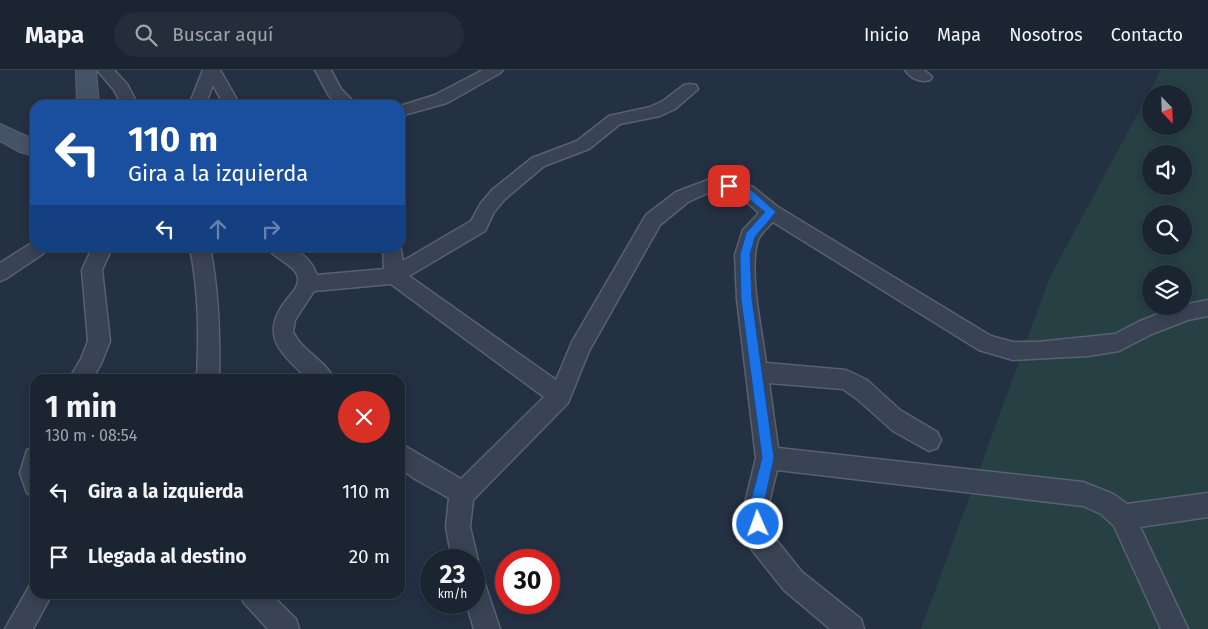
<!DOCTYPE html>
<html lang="es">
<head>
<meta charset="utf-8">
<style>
	body { margin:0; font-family:"Fira Sans",sans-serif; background:#242d3a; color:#f1f3f6; height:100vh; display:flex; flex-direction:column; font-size:19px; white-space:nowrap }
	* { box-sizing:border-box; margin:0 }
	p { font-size:16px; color:#a0a5ac }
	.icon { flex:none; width:28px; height:28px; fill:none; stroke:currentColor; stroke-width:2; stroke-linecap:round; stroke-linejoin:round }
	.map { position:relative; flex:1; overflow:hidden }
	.side { position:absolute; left:30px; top:304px; width:375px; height:225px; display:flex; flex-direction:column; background:#1b2532; border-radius:15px; box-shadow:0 2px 12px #0003,0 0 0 1px #39424d }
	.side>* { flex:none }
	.top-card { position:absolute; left:30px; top:30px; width:375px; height:152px; border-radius:15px; box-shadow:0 2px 12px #0003,0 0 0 1px #39424d; background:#1a4fa0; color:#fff; overflow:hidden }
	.needle { width:32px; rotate:157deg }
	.controls { position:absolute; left:1142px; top:15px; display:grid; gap:10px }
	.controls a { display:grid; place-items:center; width:50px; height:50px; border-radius:50%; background:#1b2532; box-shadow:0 2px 12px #0003,0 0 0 1px #39424d; font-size:25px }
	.speed { position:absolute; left:420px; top:479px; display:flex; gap:10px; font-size:25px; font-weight:700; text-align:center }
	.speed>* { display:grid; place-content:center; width:65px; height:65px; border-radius:50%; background:#1b2532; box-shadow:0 2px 12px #0003,0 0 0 1px #39424d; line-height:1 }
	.speed small { font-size:12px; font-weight:400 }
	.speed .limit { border:8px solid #d22; background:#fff; color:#111 }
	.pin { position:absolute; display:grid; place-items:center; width:42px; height:42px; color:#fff; margin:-21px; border-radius:10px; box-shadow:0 2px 8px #0006 }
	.me { position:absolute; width:55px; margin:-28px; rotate:358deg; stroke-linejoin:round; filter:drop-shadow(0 0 4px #0008) }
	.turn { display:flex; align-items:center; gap:18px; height:105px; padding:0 15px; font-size:22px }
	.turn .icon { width:65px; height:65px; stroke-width:2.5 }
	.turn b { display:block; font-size:35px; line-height:42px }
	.lanes { display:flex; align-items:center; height:48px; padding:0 15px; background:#0003; justify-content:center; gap:25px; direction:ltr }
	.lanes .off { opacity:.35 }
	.round { display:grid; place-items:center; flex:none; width:52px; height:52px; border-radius:26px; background:#242d3a }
	.summary { display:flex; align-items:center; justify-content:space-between; height:85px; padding:0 15px }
	h1 { font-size:30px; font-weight:700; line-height:38px }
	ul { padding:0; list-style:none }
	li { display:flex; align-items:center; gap:15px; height:65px; padding:0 15px }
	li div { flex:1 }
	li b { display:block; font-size:19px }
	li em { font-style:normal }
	header { display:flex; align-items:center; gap:30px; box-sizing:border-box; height:70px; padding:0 25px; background:#1b2532; border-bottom:1px solid #39424d }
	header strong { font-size:24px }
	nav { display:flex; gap:28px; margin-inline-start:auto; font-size:18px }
	.search { width:350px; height:45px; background:#242d3a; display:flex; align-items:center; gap:12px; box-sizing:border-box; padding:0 18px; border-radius:28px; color:#a0a5ac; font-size:19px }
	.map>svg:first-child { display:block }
	.green { fill:#264044; fill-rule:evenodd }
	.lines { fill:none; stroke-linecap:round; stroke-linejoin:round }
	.street-casing { stroke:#576170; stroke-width:3 }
	.secondary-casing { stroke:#576170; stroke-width:2 }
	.street { fill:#394353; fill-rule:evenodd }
	.secondary { fill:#465266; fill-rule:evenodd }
	.route { fill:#1a73e8; stroke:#114b97 }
</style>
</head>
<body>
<header>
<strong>Mapa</strong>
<div class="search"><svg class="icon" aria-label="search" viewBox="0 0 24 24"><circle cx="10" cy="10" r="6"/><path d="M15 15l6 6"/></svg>Buscar aquí</div>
<nav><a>Inicio</a><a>Mapa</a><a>Nosotros</a><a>Contacto</a></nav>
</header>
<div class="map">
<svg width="1208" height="559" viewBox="0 0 1208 559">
	<rect width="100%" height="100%" fill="#243143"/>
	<!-- green -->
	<path class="green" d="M1161 0H1208V559H921L1050 207ZM1151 24H1184V56H1151ZM1151 84H1184V116H1151ZM1151 144H1184V176H1151ZM1151 204H1184V236H1151Z"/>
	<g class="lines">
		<defs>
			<path id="street" d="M97 0H114L127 14 138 35H122L114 20Z
				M203 0H220L240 35H224L213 15 205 35H189Z
				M315 0H331L341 19 357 35H339L329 26Z
				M483 0H503L500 3 447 33 400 46V36L435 25Z
				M905 0H924L932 7 930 10C920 13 910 8 905 0Z
				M690 14 696 15 698 19 675 39 660 46 620 54 589 79 544 96 504 130 494 142 485 161 409 206 556 310 572 272 646 145 676 122 708 110H729L753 117 778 137 991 266 1013 272H1037L1115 264 1138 252 1178 236 1208 230V246L1188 250 1152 264 1119 281 1088 286 1013 290 979 280 773 152C768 157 761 163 758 170 748 200 762 261 766 293L846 300 867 310 900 340 937 362 941 370 937 378 929 381 893 361 857 329 843 319 769 313 778 378 1083 412 1113 424 1127 434 1208 423V447L1140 457 1188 559H1161L1114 456 1101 444 1083 436 777 400 768 437 773 466 802 502 861 549 864 559H830L784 520 752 480 748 471 744 437 756 388 737 229 735 185 743 160 759 143 741 127 728 122H710L688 132 660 155 589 281 568 333 473 430 470 457 478 490 474 499V490H452L446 457 449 428 415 409 400 398V373L461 409 544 327 391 214 314 221 295 250 293 262C302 281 325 290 334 309H308C280 282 258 265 288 228 293 222 299 216 298 208 296 195 274 189 268 178 291 175 308 182 317 205L384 199 383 178H400V175L403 191 471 151 481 133 492 120 532 88 577 71 609 46 650 37 663 31 684 15Z
				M35 171V178H46L44 183 7 208 0 211V193Z
				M92 178H112L102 200 110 271 101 294 92 309H69L81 289 88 271 82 200Z
				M190 178H210C219 221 220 265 219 309H197C199 265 199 221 190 178Z
				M35 377V427L27 423 20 403 27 380Z
				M474 504 483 508 500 559H474L466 532H474Z
				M35 513V524H52L33 559H5L30 515Z
				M240 524H271L296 549 299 559H268L244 533Z"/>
			<path id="secondary" d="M76 0H96L99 35H77Z
				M0 54 35 70V86L20 82 0 71Z"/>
		</defs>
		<!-- street casing -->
		<use href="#street" class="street-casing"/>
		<!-- secondary casing -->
		<use href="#secondary" class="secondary-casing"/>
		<!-- street -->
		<use href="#street" class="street"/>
		<!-- secondary -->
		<use href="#secondary" class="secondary"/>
	</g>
	<!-- route -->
	<path class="route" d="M729 113 751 120 776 142 755 167 750 185 752 229 774 388 763 438 765 454 763 459 758 461 754 459 749 438 762 388 741 229 740 185 746 163 765 142 744 125 726 119V114Z"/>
</svg>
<div class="controls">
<a><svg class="needle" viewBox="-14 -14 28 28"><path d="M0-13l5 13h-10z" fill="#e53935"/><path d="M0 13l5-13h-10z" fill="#a0a5ac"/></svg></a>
<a><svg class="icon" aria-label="sound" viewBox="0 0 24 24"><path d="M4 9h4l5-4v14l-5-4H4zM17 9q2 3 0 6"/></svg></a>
<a><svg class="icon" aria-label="search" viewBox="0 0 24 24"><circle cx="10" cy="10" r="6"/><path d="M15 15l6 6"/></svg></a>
<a><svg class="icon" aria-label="layers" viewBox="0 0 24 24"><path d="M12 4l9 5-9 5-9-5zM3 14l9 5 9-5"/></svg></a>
</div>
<div class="speed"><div>23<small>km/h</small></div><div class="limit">30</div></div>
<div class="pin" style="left:729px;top:116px;background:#d93025"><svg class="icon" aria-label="arrive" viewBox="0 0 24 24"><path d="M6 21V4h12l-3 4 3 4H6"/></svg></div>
<svg class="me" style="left:758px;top:454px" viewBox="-20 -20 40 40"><circle r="17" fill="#1a73e8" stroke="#fff" stroke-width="3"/><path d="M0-11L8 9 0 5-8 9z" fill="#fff"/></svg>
<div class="top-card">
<div class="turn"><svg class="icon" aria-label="left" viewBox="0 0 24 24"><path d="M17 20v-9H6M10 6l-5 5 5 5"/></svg><div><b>110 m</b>Gira a la izquierda</div></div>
<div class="lanes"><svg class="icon" aria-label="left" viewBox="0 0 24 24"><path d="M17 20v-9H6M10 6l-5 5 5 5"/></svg><svg class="icon off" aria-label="ahead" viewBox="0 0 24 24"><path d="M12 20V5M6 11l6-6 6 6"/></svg><svg class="icon off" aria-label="right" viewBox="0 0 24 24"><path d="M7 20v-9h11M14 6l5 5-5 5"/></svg></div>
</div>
<section class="side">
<div class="summary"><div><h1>1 min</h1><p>130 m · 08:54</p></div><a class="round" style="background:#d93025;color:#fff"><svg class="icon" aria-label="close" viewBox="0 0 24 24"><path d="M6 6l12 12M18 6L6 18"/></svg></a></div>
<ul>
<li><svg class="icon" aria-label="left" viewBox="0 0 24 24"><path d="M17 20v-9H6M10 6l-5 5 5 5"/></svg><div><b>Gira a la izquierda</b></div><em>110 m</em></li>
<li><svg class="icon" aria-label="arrive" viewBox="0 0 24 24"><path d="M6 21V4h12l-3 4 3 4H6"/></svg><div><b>Llegada al destino</b></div><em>20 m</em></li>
</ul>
</section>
</div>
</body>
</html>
